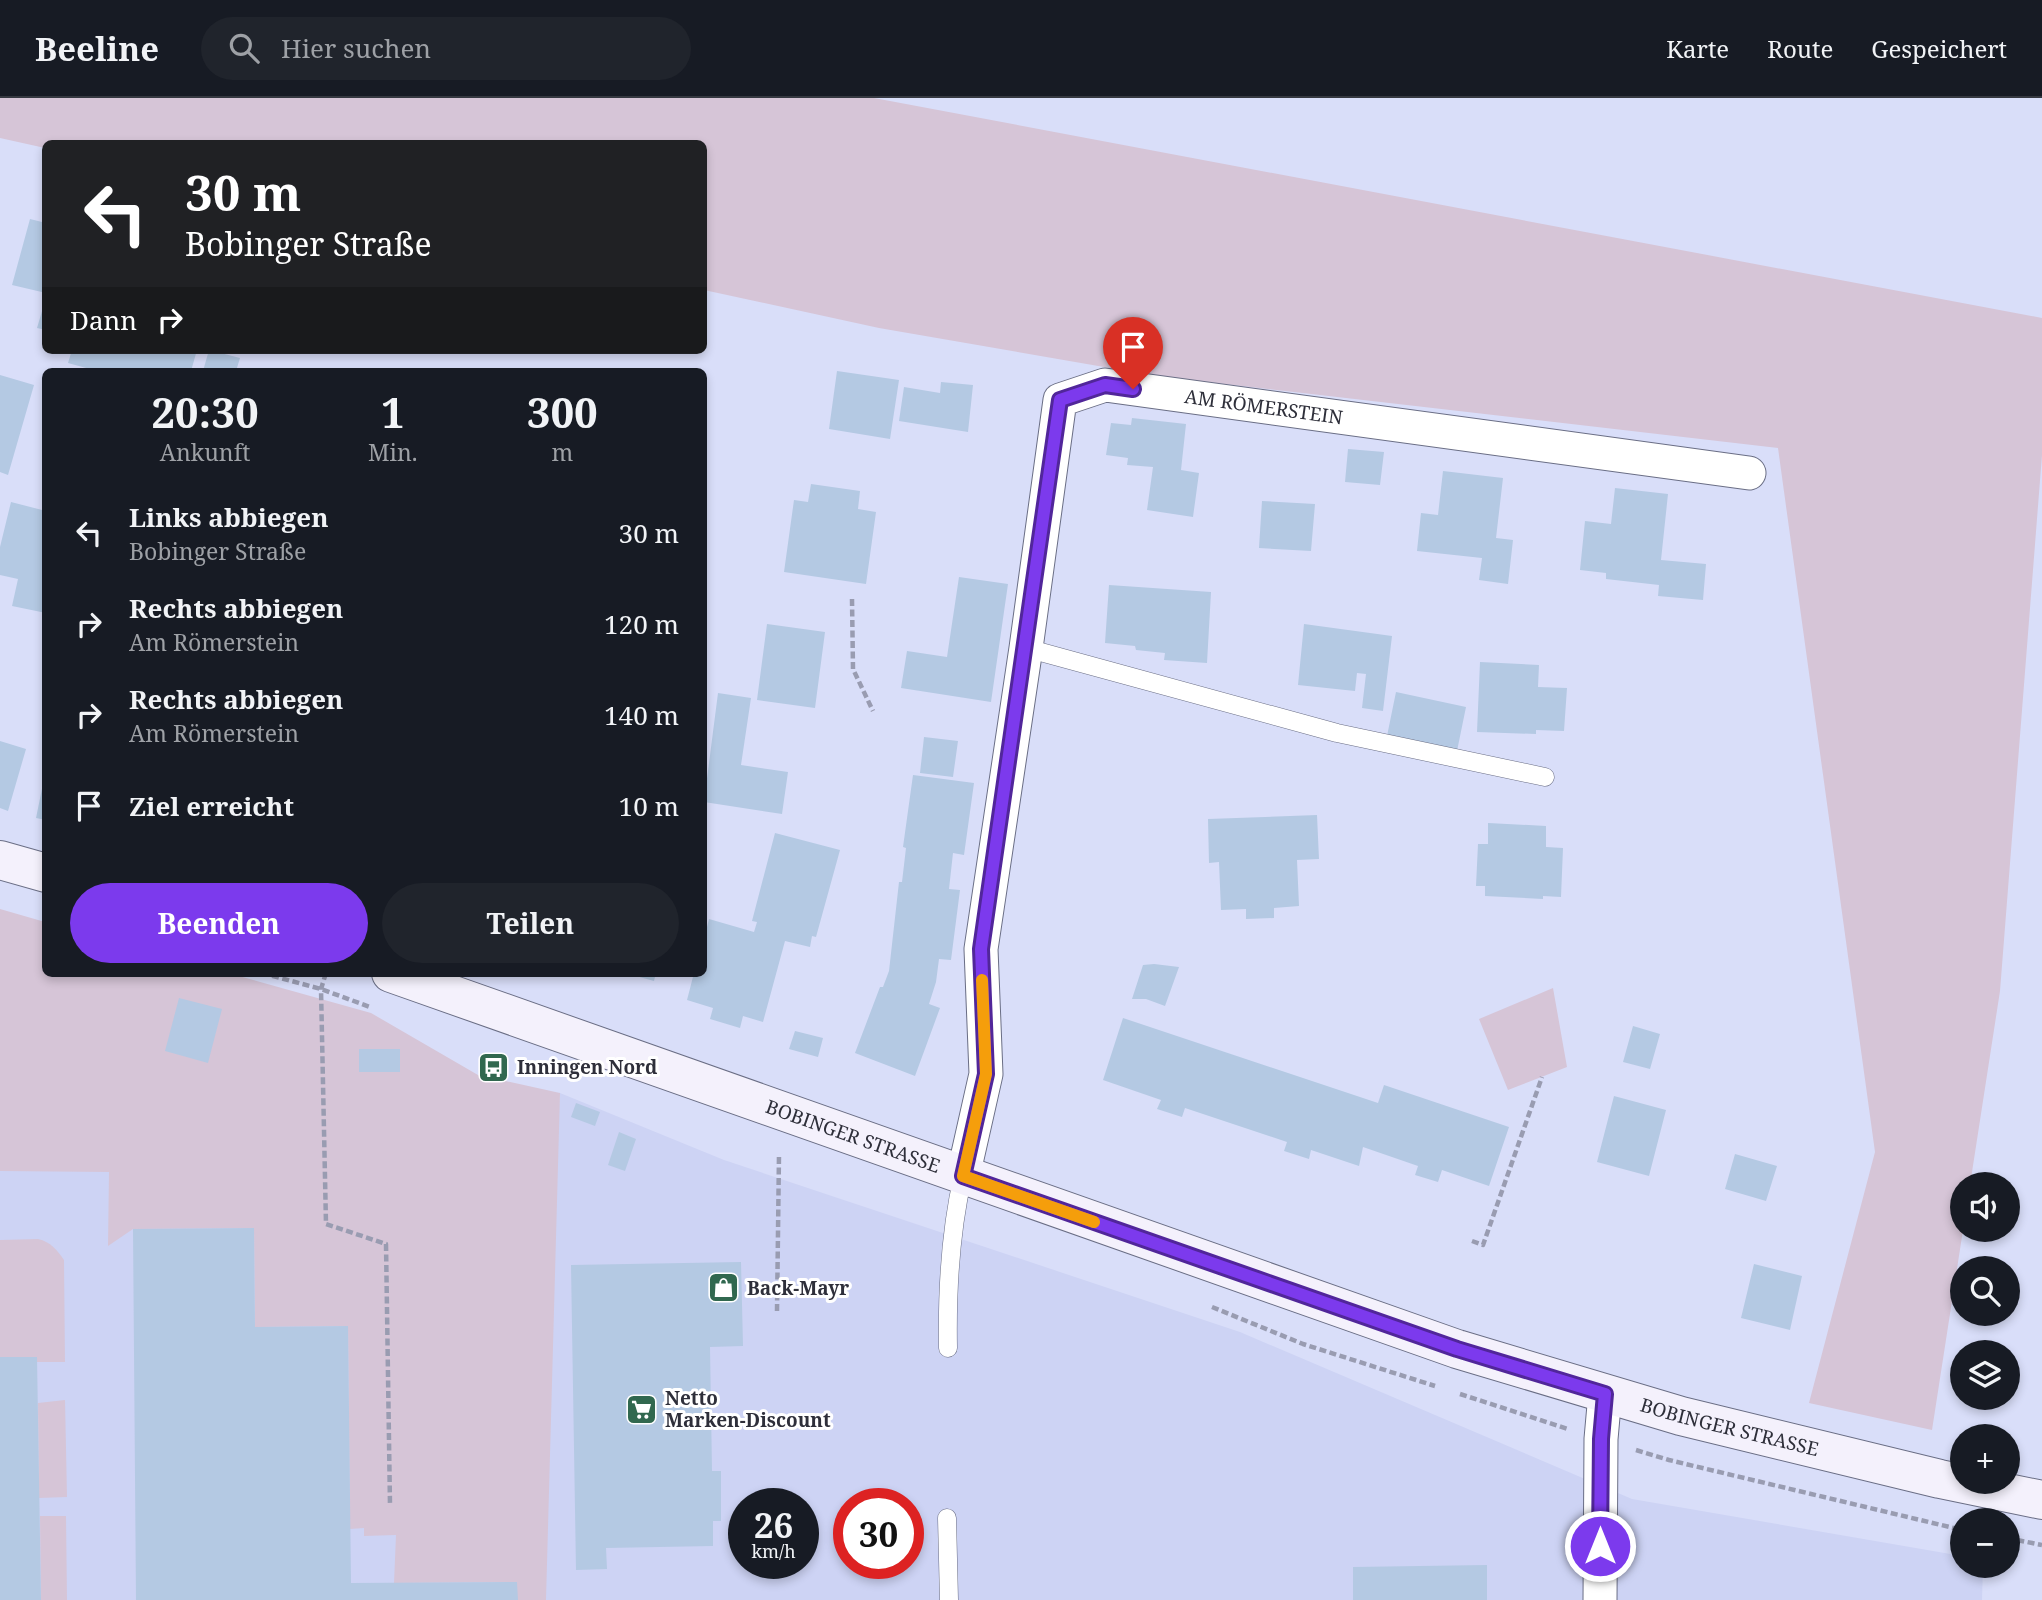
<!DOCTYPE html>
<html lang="de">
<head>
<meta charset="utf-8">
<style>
	body { margin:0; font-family:"Noto Serif",serif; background:#20242c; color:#f1f3f6; height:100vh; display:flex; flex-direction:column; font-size:26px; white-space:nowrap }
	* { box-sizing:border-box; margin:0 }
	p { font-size:23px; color:#9ea1a6 }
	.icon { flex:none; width:38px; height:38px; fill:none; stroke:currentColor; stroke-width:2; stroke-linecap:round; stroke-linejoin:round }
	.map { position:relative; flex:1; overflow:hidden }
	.details { position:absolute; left:42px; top:270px; width:665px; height:609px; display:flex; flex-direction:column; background:#171b24; border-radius:10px; box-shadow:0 4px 10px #0003 }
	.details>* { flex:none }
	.top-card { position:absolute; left:42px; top:42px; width:665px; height:214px; border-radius:10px; box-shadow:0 4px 10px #0003; background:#202124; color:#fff; overflow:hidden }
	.controls { position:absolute; left:1950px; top:1074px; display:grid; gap:14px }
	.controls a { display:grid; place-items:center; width:70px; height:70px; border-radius:50%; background:#171b24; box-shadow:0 4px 10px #0003; font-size:35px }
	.speed { position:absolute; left:728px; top:1390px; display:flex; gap:14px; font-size:35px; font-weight:700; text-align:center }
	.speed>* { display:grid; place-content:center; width:91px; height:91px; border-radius:50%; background:#171b24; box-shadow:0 4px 10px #0003; line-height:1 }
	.speed small { font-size:18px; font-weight:400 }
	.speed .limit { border:10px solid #d22; background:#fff; color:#111 }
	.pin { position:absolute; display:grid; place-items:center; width:60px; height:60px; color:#fff; margin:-72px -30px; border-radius:50% 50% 50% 0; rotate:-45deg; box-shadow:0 0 7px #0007 }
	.pin .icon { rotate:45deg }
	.me { position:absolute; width:77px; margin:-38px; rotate:0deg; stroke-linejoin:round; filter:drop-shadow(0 0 5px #0008) }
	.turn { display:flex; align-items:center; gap:24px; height:147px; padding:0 28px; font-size:32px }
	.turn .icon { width:91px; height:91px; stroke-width:2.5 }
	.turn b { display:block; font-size:49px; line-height:60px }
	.then { display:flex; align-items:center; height:66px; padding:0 28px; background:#0003; gap:14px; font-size:26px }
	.eta { display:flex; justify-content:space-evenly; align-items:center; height:119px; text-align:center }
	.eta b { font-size:42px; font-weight:700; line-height:49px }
	.action { display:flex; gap:14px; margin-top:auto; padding:14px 28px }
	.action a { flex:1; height:80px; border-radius:42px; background:#7c3aed; color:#fff; font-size:28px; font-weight:700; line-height:80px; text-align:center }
	.action a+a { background:#20242c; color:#f1f3f6 }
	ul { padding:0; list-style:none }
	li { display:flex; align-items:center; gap:21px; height:91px; padding:0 28px }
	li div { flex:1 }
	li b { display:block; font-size:26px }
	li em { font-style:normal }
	header { display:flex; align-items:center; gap:42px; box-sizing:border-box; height:98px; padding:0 35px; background:#171b24; border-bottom:2px solid #363941 }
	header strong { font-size:33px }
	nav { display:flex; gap:38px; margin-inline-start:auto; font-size:24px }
	.search { width:490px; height:63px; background:#20242c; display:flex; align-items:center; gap:18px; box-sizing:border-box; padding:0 24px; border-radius:38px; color:#9ea1a6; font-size:26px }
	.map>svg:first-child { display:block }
	.built { fill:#cdd3f4; fill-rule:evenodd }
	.green { fill:#d6c5d7 }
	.building { fill:#b4c9e3 }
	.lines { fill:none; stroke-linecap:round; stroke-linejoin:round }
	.lane-casing { stroke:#6a6e85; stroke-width:19 }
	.street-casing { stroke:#6a6e85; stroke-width:35 }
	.secondary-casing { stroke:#6a6e85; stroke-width:40 }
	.path { stroke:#999cb1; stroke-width:4.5; stroke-dasharray:7 3.5; stroke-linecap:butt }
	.lane { stroke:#fff; stroke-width:18 }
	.street { stroke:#fff; stroke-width:33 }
	.secondary { stroke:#f4f1fc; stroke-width:38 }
	.route-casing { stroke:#51269a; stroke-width:18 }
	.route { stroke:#7c3aed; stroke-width:12 }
	.slow { stroke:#f59e0b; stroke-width:12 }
	.labels { text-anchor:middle; stroke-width:6; stroke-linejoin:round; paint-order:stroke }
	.street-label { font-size:19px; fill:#2e2f3a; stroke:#fff }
	.poi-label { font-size:19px; font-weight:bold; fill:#2e2f3a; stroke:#fff; text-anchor:start }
</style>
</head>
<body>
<header>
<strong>Beeline</strong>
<div class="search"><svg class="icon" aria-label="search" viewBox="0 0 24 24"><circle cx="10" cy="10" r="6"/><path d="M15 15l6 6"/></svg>Hier suchen</div>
<nav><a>Karte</a><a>Route</a><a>Gespeichert</a></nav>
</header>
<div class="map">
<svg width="2042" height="1502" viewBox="0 0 2042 1502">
	<rect width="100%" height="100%" fill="#d9def9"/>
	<!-- built -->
	<path class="built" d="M0 835 46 875 553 1083 560 995 724 1062 1240 1234 1632 1401 1962 1458V1468H1983L1982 1502H0ZM744 1405H803V1465H744ZM849 1405H908V1465H849Z"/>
	<!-- green -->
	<path class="green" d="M0 0H874L2042 220V357L2000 893 1970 1087H1962L1963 1132 1932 1332 1809 1305 1875 1054 1778 350 1156 278 879 230 704 192V46H46L45 50 0 40Z
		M0 811 45 824 46 875H228L371 915 478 977 560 995 546 1502H517V1484L394 1485 396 1437 364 1438V1430L350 1431 348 1228 255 1229 254 1130 133 1131 108 1148 109 1074 0 1073Z
		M1553 890 1567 969 1508 992 1479 921Z
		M38 1141C51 1144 57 1152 64 1162L65 1264H37L36 1259H0V1142Z
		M65 1302 67 1399 39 1400 38 1305Z
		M40 1418H66L67 1502H41Z"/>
	<!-- building -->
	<path class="building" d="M30 121 46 125V195L12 187Z
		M45 203H46V232L37 230Z
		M72 252H197L191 273H97L68 265Z
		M209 252 240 260 236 273H203Z
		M837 273 899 282 890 341 829 331Z
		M0 277 34 287 8 377 0 374Z
		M941 284 973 287 968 334 899 323 904 289 940 295Z
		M1132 320 1186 326 1181 372 1199 375 1193 419 1147 412 1153 369 1127 367 1128 360 1106 357 1111 325 1131 327Z
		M1348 351 1384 354 1380 387 1345 384Z
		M1443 373 1503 380 1496 440 1513 442 1508 486 1479 482 1482 460 1417 453 1421 415 1438 417Z
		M811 386 860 393 858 411 876 414 866 486 784 474 794 402 808 404Z
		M1615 390 1668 396 1661 462 1706 466 1703 502 1658 498 1659 487 1606 481V475L1580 472 1585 423 1611 426Z
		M1262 403 1315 406 1311 453 1259 450Z
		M11 404 46 413V515L12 508 18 481 0 477V449Z
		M959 479 1008 486 991 604 901 590 907 553 947 559Z
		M1109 487 1211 494 1207 565 1164 562 1165 555 1136 552 1135 548 1105 545Z
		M767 526 825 534 815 610 757 602Z
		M1304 526 1392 538 1383 613 1362 610 1366 576 1357 575 1355 593 1298 587Z
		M1480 564 1539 567 1538 589 1567 590 1564 633 1536 632V636L1477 634Z
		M1396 594 1466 609 1457 653 1387 638Z
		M718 595 751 600 741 667 788 674 782 716 704 704Z
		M924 639 958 643 953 679 920 675Z
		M0 643 26 651 8 713 0 710Z
		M913 677 974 685 964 757 953 755 949 791 960 792 951 862 939 861 936 884 929 906 940 910 915 978 855 955 880 889H883L889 873 899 784H902L906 750 903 749Z
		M44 681H46V722L36 720Z
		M1317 717 1319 761 1297 762 1299 808 1274 810V820L1246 821V811L1221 812 1219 764 1209 765 1208 721Z
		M1488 725 1546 728V749L1563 750 1561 799 1543 798V801L1485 798V788H1476L1478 746H1488Z
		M775 735 840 752 816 839 812 838 810 849 785 843 763 924 743 918 740 930 710 921 713 910 687 902 694 875H704V841L709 821 754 834 757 824 752 823Z
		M1154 866 1179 869 1165 908 1146 901H1132L1143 867Z
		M625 875H656L654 883Z
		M179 900 222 911 208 965 165 953Z
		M1123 920 1378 1005 1384 987 1509 1029 1489 1088 1442 1072 1438 1084 1415 1077 1418 1068 1363 1049 1359 1068 1311 1052 1309 1061 1284 1053 1287 1044 1185 1010 1182 1019 1157 1011 1161 1002 1103 982Z
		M1633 928 1660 936 1650 971 1623 964Z
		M795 933 823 940 818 959 789 951Z
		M359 951H400V974H359Z
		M485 961 506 967 503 976 483 970Z
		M1614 998 1666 1012 1649 1078 1597 1064Z
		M576 1005 600 1014 595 1028 571 1019Z
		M619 1034 636 1041 625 1073 608 1067Z
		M1735 1056 1777 1068 1766 1103 1725 1091Z
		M254 1130 255 1229 348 1228 351 1485 517 1484 518 1502H136L133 1131Z
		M741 1164 743 1248 710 1249 712 1373H721V1423H713V1448L606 1450 607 1471 576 1472 571 1167Z
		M1754 1166 1802 1178 1790 1232 1741 1220Z
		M0 1259H37L41 1502H0Z
		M1487 1467V1502H1353V1469Z"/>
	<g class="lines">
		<defs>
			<path id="lane" d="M1026 550 1337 635 1545 679
				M948 1250C947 1192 950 1134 963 1078
				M947 1420 949 1502"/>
			<g id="street">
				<path id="s1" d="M963 1078 986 976 981 851 1026 550 1060 302 1105 287 1749 375"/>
				<path d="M1600 1502 1601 1341 1605 1296"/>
			</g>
			<g id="secondary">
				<path d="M0 762 46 775"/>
				<path id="s2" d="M391 875 1457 1251 1681 1318 1940 1381 2042 1402"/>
			</g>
		</defs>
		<!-- lane casing -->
		<use href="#lane" class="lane-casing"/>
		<!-- street casing -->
		<use href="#street" class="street-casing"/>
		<!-- secondary casing -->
		<use href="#secondary" class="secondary-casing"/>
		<!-- path -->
		<path class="path" d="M852 501 853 571 873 613
			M262 875 321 891 370 909
			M326 875 321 891 326 1126 386 1146 390 1407
			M1472 1143 1483 1147 1542 979
			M1212 1209 1303 1246 1435 1288
			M777 1213 779 1056
			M1460 1296 1568 1331
			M1636 1352 1669 1362 1962 1432
			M2007 1440 2042 1447"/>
		<!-- lane -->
		<use href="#lane" class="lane"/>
		<!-- street -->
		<use href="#street" class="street"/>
		<!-- secondary -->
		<use href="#secondary" class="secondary"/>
	</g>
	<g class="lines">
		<defs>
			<path id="route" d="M1133 291 1105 287 1060 302 981 851 986 976 963 1078 1457 1251 1605 1296 1601 1341 1600 1448"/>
		</defs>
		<!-- route casing -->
		<use href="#route" class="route-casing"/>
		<!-- route -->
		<use href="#route" class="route"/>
		<!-- slow -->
		<path class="slow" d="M982 882 986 976 963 1078 1094 1124"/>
	</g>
	<!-- icons -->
	<defs>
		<symbol id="bus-square" viewBox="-11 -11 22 22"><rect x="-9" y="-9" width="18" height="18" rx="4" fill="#31684f" stroke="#fff"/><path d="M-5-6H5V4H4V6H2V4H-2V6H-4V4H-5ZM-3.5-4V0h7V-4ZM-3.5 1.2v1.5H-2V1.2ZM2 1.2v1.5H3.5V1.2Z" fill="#fff"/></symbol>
		<symbol id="shop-square" viewBox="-11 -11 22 22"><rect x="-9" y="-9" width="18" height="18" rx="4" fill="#31684f" stroke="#fff"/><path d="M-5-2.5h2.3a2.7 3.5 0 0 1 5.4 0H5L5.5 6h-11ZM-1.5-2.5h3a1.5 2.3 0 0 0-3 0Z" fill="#fff"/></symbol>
		<symbol id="supermarket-square" viewBox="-11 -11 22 22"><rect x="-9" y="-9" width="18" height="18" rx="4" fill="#31684f" stroke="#fff"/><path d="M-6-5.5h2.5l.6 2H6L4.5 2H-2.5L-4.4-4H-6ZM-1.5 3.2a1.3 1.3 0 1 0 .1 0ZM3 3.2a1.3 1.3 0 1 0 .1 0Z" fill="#fff"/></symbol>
	</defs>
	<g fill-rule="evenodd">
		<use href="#bus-square" x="476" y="952" width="35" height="35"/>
		<use href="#shop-square" x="706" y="1172" width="35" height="35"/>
		<use href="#supermarket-square" x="624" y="1294" width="35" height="35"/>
	</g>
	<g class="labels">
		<!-- street labels -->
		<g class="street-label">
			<text dy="7" stroke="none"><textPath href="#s1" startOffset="992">AM RÖMERSTEIN</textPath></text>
			<text dy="7" stroke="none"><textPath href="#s2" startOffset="490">BOBINGER STRASSE</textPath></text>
			<text dy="7" stroke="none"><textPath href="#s2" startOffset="1414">BOBINGER STRASSE</textPath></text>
		</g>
		<!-- poi labels -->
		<g class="poi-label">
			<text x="517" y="976">Inningen Nord</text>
			<text x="747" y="1197">Back-Mayr</text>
			<text x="665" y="1307">Netto<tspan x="665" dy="22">Marken-Discount</tspan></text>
		</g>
	</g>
</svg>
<div class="controls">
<a><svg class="icon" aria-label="sound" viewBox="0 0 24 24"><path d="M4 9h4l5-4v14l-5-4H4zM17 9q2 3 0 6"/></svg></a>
<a><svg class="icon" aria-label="search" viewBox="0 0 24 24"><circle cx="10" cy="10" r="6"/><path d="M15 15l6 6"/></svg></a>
<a><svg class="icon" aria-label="layers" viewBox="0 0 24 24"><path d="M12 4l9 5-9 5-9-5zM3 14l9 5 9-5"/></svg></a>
<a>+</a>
<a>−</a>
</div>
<div class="speed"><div>26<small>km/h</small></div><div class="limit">30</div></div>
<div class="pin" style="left:1133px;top:291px;background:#d93025"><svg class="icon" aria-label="arrive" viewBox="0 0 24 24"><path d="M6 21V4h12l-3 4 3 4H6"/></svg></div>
<svg class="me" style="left:1600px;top:1448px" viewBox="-20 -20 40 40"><circle r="17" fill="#7c3aed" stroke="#fff" stroke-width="3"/><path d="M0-11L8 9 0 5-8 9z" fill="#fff"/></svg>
<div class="top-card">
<div class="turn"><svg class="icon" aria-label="left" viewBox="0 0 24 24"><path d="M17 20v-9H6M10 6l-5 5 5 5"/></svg><div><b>30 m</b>Bobinger Straße</div></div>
<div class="then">Dann<svg class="icon" aria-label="right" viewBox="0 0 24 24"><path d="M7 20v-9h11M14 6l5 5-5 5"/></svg></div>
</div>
<section class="details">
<div class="eta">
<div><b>20:30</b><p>Ankunft</p></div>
<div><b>1</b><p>Min.</p></div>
<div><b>300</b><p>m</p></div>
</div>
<ul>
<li><svg class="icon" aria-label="left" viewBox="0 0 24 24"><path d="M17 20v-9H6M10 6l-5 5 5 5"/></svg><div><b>Links abbiegen</b><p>Bobinger Straße</p></div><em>30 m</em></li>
<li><svg class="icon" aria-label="right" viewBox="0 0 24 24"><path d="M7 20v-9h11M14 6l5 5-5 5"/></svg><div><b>Rechts abbiegen</b><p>Am Römerstein</p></div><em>120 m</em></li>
<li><svg class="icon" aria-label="right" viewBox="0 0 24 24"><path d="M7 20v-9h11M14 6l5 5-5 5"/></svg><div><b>Rechts abbiegen</b><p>Am Römerstein</p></div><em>140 m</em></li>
<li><svg class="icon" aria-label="arrive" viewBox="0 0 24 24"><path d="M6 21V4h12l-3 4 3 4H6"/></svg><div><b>Ziel erreicht</b></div><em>10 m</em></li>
</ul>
<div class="action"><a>Beenden</a><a>Teilen</a></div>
</section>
</div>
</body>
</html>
